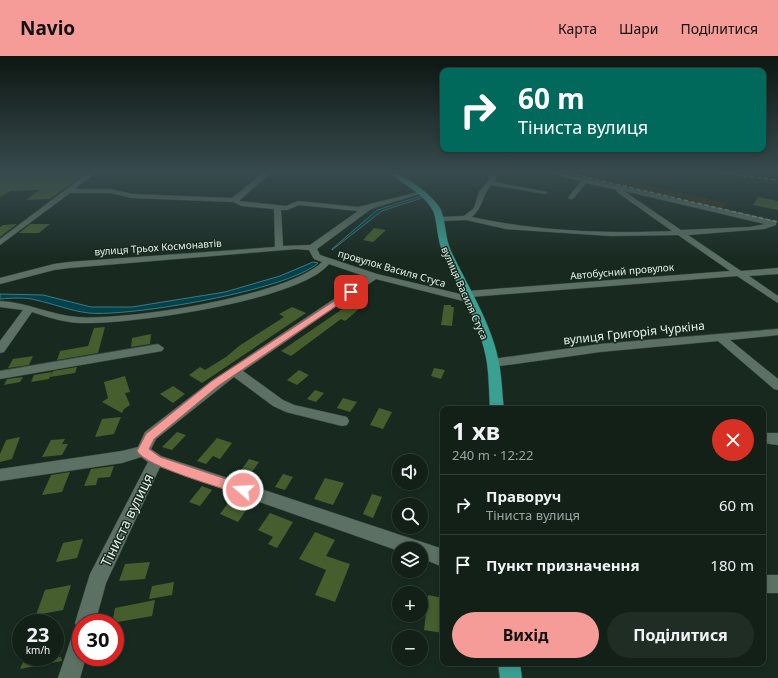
<!DOCTYPE html>
<html lang="uk">
<head>
<meta charset="utf-8">
<style>
	body { margin:0; font-family:"Noto Sans",sans-serif; background:#1f2d25; color:#f1f3f6; height:100vh; display:flex; flex-direction:column; font-size:15px; white-space:nowrap }
	* { box-sizing:border-box; margin:0 }
	p { font-size:13px; color:#9ca3a2 }
	.icon { flex:none; width:22px; height:22px; fill:none; stroke:currentColor; stroke-width:2; stroke-linecap:round; stroke-linejoin:round }
	.map { position:relative; flex:1; overflow:hidden }
	.drawer { position:absolute; left:440px; top:350px; width:326px; height:260px; display:flex; flex-direction:column; background:#122018; border-radius:8px; box-shadow:0 2px 6px #0003,0 0 0 1px #313e37 }
	.drawer>* { flex:none }
	.top-card { position:absolute; left:440px; top:12px; width:326px; height:84px; border-radius:8px; box-shadow:0 2px 6px #0003,0 0 0 1px #313e37; background:#00695c; color:#fff; overflow:hidden }
	.buttons { position:absolute; left:392px; top:398px; display:grid; gap:8px }
	.buttons a { display:grid; place-items:center; width:36px; height:36px; border-radius:50%; background:#122018; box-shadow:0 2px 6px #0003,0 0 0 1px #313e37; font-size:20px }
	.speed { position:absolute; left:12px; top:558px; display:flex; gap:8px; font-size:20px; font-weight:700; text-align:center }
	.speed>* { display:grid; place-content:center; width:52px; height:52px; border-radius:50%; background:#122018; box-shadow:0 2px 6px #0003,0 0 0 1px #313e37; line-height:1 }
	.speed small { font-size:10px; font-weight:400 }
	.speed .limit { border:6px solid #d22; background:#fff; color:#111 }
	.pin { position:absolute; display:grid; place-items:center; width:34px; height:34px; color:#fff; margin:-17px; border-radius:8px; box-shadow:0 2px 6px #0006 }
	.me { position:absolute; width:44px; margin:-22px; rotate:289deg; stroke-linejoin:round; filter:drop-shadow(0 0 3px #0008) }
	.turn { display:flex; align-items:center; gap:14px; height:84px; padding:0 12px; font-size:18px }
	.turn .icon { width:52px; height:52px; stroke-width:2.5 }
	.turn b { display:block; font-size:28px; line-height:34px }
	.round { display:grid; place-items:center; flex:none; width:42px; height:42px; border-radius:21px; background:#1f2d25 }
	.head { display:flex; align-items:center; justify-content:space-between; height:68px; padding:0 12px }
	h1 { font-size:24px; font-weight:700; line-height:30px }
	.primary-button { display:flex; gap:8px; margin-top:auto; padding:8px 12px }
	.primary-button a { flex:1; height:46px; border-radius:24px; background:#f59b98; color:#111; font-size:16px; font-weight:700; line-height:46px; text-align:center }
	.primary-button a+a { background:#1f2d25; color:#f1f3f6 }
	ul { padding:0; list-style:none }
	li { display:flex; align-items:center; gap:12px; height:60px; padding:0 12px; border-top:1px solid #313e37 }
	li div { flex:1 }
	li b { display:block; font-size:15px }
	li em { font-style:normal }
	header { display:flex; align-items:center; gap:24px; box-sizing:border-box; height:56px; padding:0 20px; background:#f59b98; color:#111 }
	header strong { font-size:19px }
	nav { display:flex; gap:22px; margin-inline-start:auto; font-size:14px }
	.map>svg:first-child { display:block }
	.green { fill:#343112 }
	.water { fill:#00434e; stroke:#44777c }
	.building { fill:#465e2e }
	.lines { fill:none; stroke-linecap:round; stroke-linejoin:round }
	.minor-casing { stroke:#39483f; stroke-width:1 }
	.major-casing { stroke:#39483f; stroke-width:1 }
	.minor { fill:#5c7164; fill-rule:evenodd }
	.major { fill:#3aa092; fill-rule:evenodd }
	.rail { stroke:#909e96; stroke-width:1.5; stroke-dasharray:4.5 2.5; stroke-linecap:butt }
	.route { fill:#f59b98; stroke:#9f6563 }
	.labels { text-anchor:middle; stroke-width:3; stroke-linejoin:round; paint-order:stroke }
	.far-street-label { font-size:10px; fill:#e4efe8; stroke:#182a20 }
	.street-label { font-size:12px; fill:#e4efe8; stroke:#182a20 }
	.near-street-label { font-size:14px; fill:#e4efe8; stroke:#182a20 }
</style>
</head>
<body>
<header>
<strong>Navio</strong>
<nav><a>Карта</a><a>Шари</a><a>Поділитися</a></nav>
</header>
<div class="map">
<svg width="778" height="622" viewBox="0 0 778 622">
	<rect width="100%" height="100%" fill="#182a20"/>
	<!-- green -->
	<path class="green" d="M555 117H592L726 147 720 154Z"/>
	<!-- water -->
	<path class="water" d="M421 140 422 142 382 155 332 194V193L377 154Z
		M313 206 318 207C289 234 130 261 89 257 71 255 54 248 36 244 25 241 12 242 0 243V238L43 239 91 251H132L225 236 280 220Z"/>
	<!-- building -->
	<path class="building" d="M0 118 43 117 41 118H84L50 143 26 144 40 134 10 135 0 141Z
		M758 141 778 145V154L753 149Z
		M17 168 0 181V171L3 169Z
		M30 168H50L39 177H19Z
		M374 172 386 174 373 186 363 184Z
		M357 243 366 247 345 265 341 263 291 300 281 295Z
		M444 249H451V251H454L452 270 441 269Z
		M292 251 306 257 202 327 189 319 200 311 205 314 226 301 239 290 284 261 279 258Z
		M105 271 98 297 57 304 60 295 88 290 94 272Z
		M151 278 150 288 131 291 132 282Z
		M33 300 29 309 8 312 13 303Z
		M77 311 75 317 50 321 53 315Z
		M434 312 445 314 441 323 431 320Z
		M299 314 309 319 297 329 287 324Z
		M52 316 49 323 31 326 34 319Z
		M125 320 130 336 125 337 130 349 124 353 122 357 102 346 108 342 104 326Z
		M23 321 20 326 4 329 7 323Z
		M173 330 185 338 173 347 160 338Z
		M315 334 324 337 316 346 307 343Z
		M343 342 357 346 350 356 337 352Z
		M379 352 392 356 383 373 370 369Z
		M121 361 114 378 95 381 102 363Z
		M177 376 186 379 172 394 162 391Z
		M20 381 12 403 0 406V398L6 384Z
		M217 382 232 387 220 403 213 400 206 408 197 405Z
		M65 383 62 388H68L62 399 42 401 51 384Z
		M249 403 259 406 247 423 237 420Z
		M114 410 110 421 98 422 96 429 84 430 91 413Z
		M70 416 62 436 42 439 51 419Z
		M283 418 293 421 285 434 275 431Z
		M325 422 344 427 333 449 314 443Z
		M202 430 212 434 200 450 189 446Z
		M372 438 382 441 373 462 363 458Z
		M231 443 249 450 238 466 220 458Z
		M270 457 293 466 277 492 268 488 273 481 258 474Z
		M315 476 335 484 326 500 350 508 335 546 315 539 326 514 299 503Z
		M83 483 77 502 56 506 63 487Z
		M150 506 145 523 119 525 125 508Z
		M174 526 172 539 149 543 152 530Z
		M71 529 63 554 36 559 45 534Z
		M428 539 443 542V577L424 574Z
		M155 544 152 560 112 567 115 552Z
		M25 601H61L62 605 20 613Z"/>
	<g class="lines">
		<defs>
			<path id="minor" d="M88 117H95L75 133H110L133 138 232 142 263 117H270L239 145 286 150 298 145 358 151 423 135V137L371 153 317 193 320 199 377 218 464 239 465 236 468 235 730 215 678 179 611 180 506 173 466 164 440 165 436 163 440 161 464 160 474 152 479 136 490 123 488 117H494L496 123 494 126 548 136 545 138 491 129C481 141 484 150 472 161 534 175 608 178 672 175L617 136V134L586 127 573 143H569L568 142 581 125 549 117H560L776 165V169L764 173 688 179 741 215 778 212V218L749 220 778 240V247L737 220 470 241 476 244 471 247 376 223 243 315 283 344 294 349 347 361 349 365 347 369 342 370 286 356 273 350 234 321 156 383 151 393 161 400 443 493V511L421 502V493H399V495L160 411 106 527 95 567H81V601H86L80 622H58L74 574 77 572 75 567 90 518 148 406 141 401 122 407 0 425V413L122 395 138 391 145 376 211 325 367 221 329 208C299 245 127 269 79 267 63 266 47 261 32 256L4 296 0 297V285L23 254 0 251V245C27 246 50 259 77 261 126 265 288 240 322 206L314 203 309 194 296 193 69 212 54 214 0 228V222L54 208 69 206 275 191 274 153 242 150 233 146 133 142 110 137H70L0 189V183ZM624 135 765 168 750 171 681 174ZM299 149 358 155 310 189 283 190 281 154H287Z
				M778 273V279L730 284 778 323V334L774 333 718 285 600 296 493 311 487 307 493 303 600 288Z
				M158 288 164 292 162 295 0 323V315Z
				M763 377H778V389L763 387Z
				M763 519H778V537H763Z"/>
			<path id="major" d="M391 117C404 117 436 142 441 154 446 167 445 182 451 195 468 231 492 268 499 307 502 322 502 338 504 353H490C489 338 489 322 487 307 481 267 457 231 442 194 437 183 437 160 432 153 422 136 404 130 391 117Z
				M498 607H520L522 622H500Z"/>
		</defs>
		<!-- minor casing -->
		<use href="#minor" class="minor-casing"/>
		<!-- major casing -->
		<use href="#major" class="major-casing"/>
		<!-- minor -->
		<use href="#minor" class="minor"/>
		<!-- major -->
		<use href="#major" class="major"/>
		<!-- rail -->
		<path class="rail" d="M568 117 778 166
			M722 117 778 124"/>
	</g>
	<!-- sky -->
	<linearGradient id="sky" x2="0" y2="1"><stop stop-color="#0d1712"/><stop offset="0.57" stop-color="#374a4e"/><stop offset="1" stop-color="#374a4e" stop-opacity="0"/></linearGradient>
	<rect width="778" height="204" fill="url(#sky)"/>
	<!-- route -->
	<path class="route" d="M351 234 355 236 354 238 218 330 154 383 149 393 160 401 247 430 249 434 247 437 243 439C223 432 146 411 137 395L146 378 212 325Z"/>
	<g class="labels">
		<!-- far-street labels -->
		<g class="far-street-label">
			<text transform="translate(158 191) rotate(-4)" y="4">вулиця Трьох Космонавтів</text>
			<text transform="translate(392 212) rotate(16)" y="4">провулок Василя Стуса</text>
			<text transform="translate(622 215) rotate(-5)" y="4">Автобусний провулок</text>
			<text transform="translate(465 237) rotate(66)" y="4">вулиця Василя Стуса</text>
		</g>
		<!-- street labels -->
		<g class="street-label">
			<text transform="translate(634 277) rotate(-6)" y="4">вулиця Григорія Чуркіна</text>
		</g>
		<!-- near-street labels -->
		<g class="near-street-label">
			<text transform="translate(127 464) rotate(-64)" y="5">Тіниста вулиця</text>
		</g>
	</g>
</svg>
<div class="buttons">
<a><svg class="icon" aria-label="sound" viewBox="0 0 24 24"><path d="M4 9h4l5-4v14l-5-4H4zM17 9q2 3 0 6"/></svg></a>
<a><svg class="icon" aria-label="search" viewBox="0 0 24 24"><circle cx="10" cy="10" r="6"/><path d="M15 15l6 6"/></svg></a>
<a><svg class="icon" aria-label="layers" viewBox="0 0 24 24"><path d="M12 4l9 5-9 5-9-5zM3 14l9 5 9-5"/></svg></a>
<a>+</a>
<a>−</a>
</div>
<div class="speed"><div>23<small>km/h</small></div><div class="limit">30</div></div>
<div class="pin" style="left:351px;top:236px;background:#d93025"><svg class="icon" aria-label="arrive" viewBox="0 0 24 24"><path d="M6 21V4h12l-3 4 3 4H6"/></svg></div>
<svg class="me" style="left:243px;top:434px" viewBox="-20 -20 40 40"><circle r="17" fill="#f59b98" stroke="#fff" stroke-width="3"/><path d="M0-11L8 9 0 5-8 9z" fill="#fff"/></svg>
<div class="top-card">
<div class="turn"><svg class="icon" aria-label="right" viewBox="0 0 24 24"><path d="M7 20v-9h11M14 6l5 5-5 5"/></svg><div><b>60 m</b>Тіниста вулиця</div></div>
</div>
<section class="drawer">
<div class="head"><div><h1>1 хв</h1><p>240 m · 12:22</p></div><a class="round" style="background:#d93025;color:#fff"><svg class="icon" aria-label="close" viewBox="0 0 24 24"><path d="M6 6l12 12M18 6L6 18"/></svg></a></div>
<ul>
<li><svg class="icon" aria-label="right" viewBox="0 0 24 24"><path d="M7 20v-9h11M14 6l5 5-5 5"/></svg><div><b>Праворуч</b><p>Тіниста вулиця</p></div><em>60 m</em></li>
<li><svg class="icon" aria-label="arrive" viewBox="0 0 24 24"><path d="M6 21V4h12l-3 4 3 4H6"/></svg><div><b>Пункт призначення</b></div><em>180 m</em></li>
</ul>
<div class="primary-button"><a>Вихід</a><a>Поділитися</a></div>
</section>
</div>
</body>
</html>
